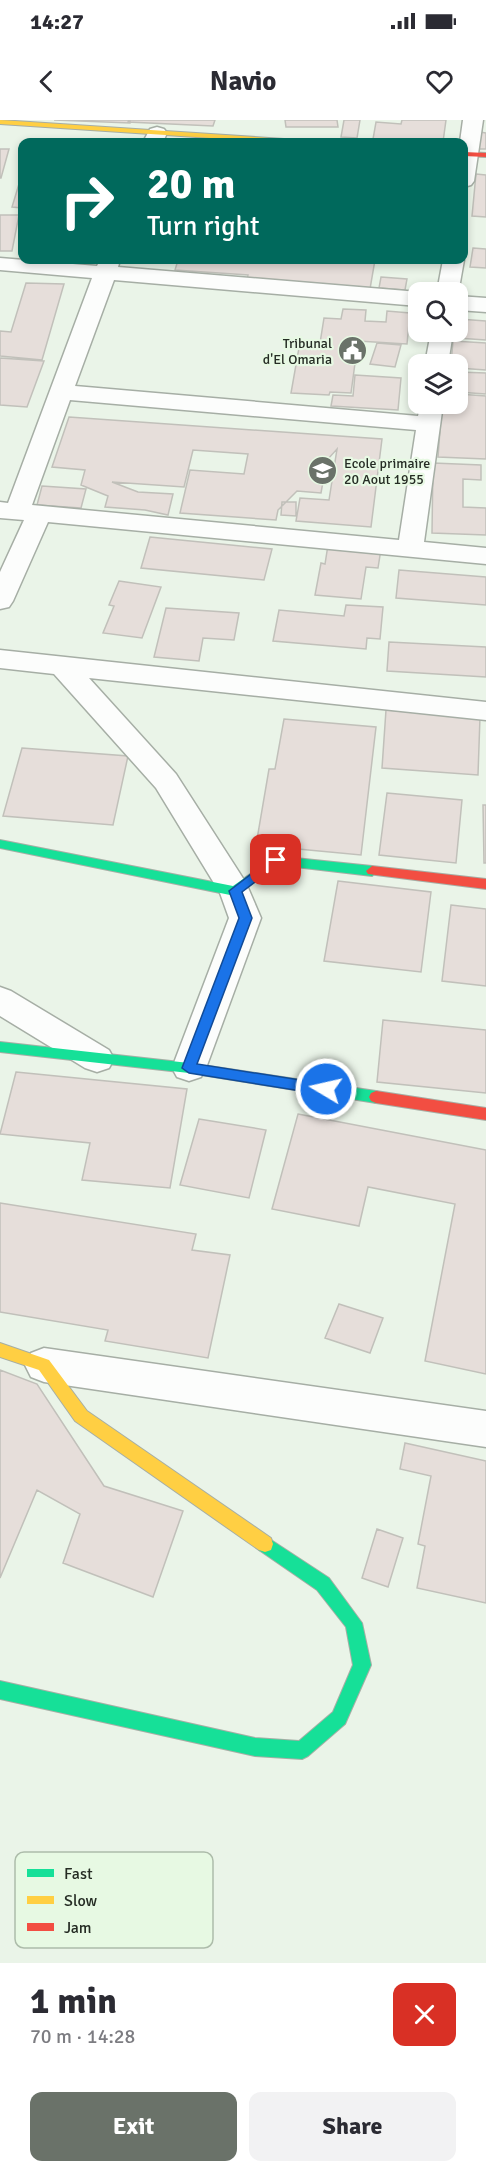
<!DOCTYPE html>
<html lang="en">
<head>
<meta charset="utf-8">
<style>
	body { margin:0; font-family:Signika,sans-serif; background:#f2f2f3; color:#2b2b33; height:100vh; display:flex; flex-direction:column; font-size:22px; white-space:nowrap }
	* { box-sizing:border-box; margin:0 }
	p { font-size:20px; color:#7c7c81 }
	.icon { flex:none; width:33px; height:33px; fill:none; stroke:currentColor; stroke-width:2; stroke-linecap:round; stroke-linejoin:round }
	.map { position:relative; height:1843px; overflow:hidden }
	.sheet { display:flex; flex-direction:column; background:#fff; flex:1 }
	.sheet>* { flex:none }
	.hud { position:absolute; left:18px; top:18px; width:450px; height:126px; border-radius:12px; box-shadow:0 3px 9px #0003; background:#00695c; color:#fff; overflow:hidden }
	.fabs { position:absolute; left:408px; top:162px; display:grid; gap:12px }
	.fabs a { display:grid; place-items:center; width:60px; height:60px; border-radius:12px; background:#fff; box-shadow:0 3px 9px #0003; font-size:30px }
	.pin { position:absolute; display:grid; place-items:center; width:51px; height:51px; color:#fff; margin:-26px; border-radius:12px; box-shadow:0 3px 9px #0006 }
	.me { position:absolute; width:66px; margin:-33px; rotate:279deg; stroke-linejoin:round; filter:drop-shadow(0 0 4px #0008) }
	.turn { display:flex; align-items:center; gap:21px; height:126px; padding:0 30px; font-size:27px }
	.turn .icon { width:78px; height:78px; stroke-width:2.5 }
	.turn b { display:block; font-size:42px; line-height:51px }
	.round { display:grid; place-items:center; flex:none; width:63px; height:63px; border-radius:12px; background:#f2f2f3 }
	.overview { display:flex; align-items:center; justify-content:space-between; height:102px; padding:0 30px }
	h1 { font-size:36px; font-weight:700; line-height:45px }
	.action { display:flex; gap:12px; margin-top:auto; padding:12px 30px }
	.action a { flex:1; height:69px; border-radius:12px; background:#6a7269; color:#fff; font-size:24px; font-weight:700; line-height:69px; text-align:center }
	.action a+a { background:#f2f2f3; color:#2b2b33 }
	.status { display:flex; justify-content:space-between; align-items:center; height:42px; padding:0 30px; background:#fff; direction:ltr }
	.status svg { height:16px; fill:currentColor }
	header { display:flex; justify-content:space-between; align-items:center; height:78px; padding:0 30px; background:#fff; font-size:27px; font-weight:700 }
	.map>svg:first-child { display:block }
	.building { fill:#e6deda; stroke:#c1c0ba; stroke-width:1.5 }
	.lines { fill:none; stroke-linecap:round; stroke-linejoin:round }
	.street-casing { stroke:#a6aea5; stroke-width:3 }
	.fast-casing { stroke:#a6aea5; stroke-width:2 }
	.slow-casing { stroke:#a6aea5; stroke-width:2 }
	.jam-casing { stroke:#a6aea5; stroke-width:2 }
	.street { fill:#fcfdfc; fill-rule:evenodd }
	.fast { fill:#16e098; fill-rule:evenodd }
	.slow { fill:#ffcf43; fill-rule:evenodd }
	.jam { fill:#f24e42; fill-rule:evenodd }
	.route { fill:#1a73e8; stroke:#114b97; stroke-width:1.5 }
	.labels { text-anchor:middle; stroke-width:4.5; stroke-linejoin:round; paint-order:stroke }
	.far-poi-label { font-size:14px; fill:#252c24; stroke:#e7f9e3; text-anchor:end }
	.key { fill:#e7f9e3; stroke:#adbcaa; stroke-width:1.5 }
	.key-label { font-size:16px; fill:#252c24 }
</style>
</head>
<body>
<div class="status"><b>14:27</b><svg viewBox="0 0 49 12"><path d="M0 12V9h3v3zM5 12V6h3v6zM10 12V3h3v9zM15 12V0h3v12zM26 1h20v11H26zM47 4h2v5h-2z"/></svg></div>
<header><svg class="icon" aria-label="back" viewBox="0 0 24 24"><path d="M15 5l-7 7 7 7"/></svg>Navio<svg class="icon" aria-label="heart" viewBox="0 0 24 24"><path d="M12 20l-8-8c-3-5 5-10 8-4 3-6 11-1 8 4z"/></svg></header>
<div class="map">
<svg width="486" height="1843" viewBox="0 0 486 1843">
	<rect width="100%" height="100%" fill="#eaf4e8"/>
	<!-- building -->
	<path class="building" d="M54 0H130V3Z
		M129 0H215L213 6 128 2Z
		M285 0H337L338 7H286Z
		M344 0H360L357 18 341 17Z
		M402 0H446L443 22H404L373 19 376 2 401 4Z
		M480 12 486 13V29H479Z
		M0 29H9L1 58H0Z
		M22 54V88L12 87Z
		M476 54 486 55V97L472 96Z
		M0 95H19L12 131H0Z
		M473 128 486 129V148L470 147Z
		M23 140H85L83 146 22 144Z
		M178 140H375L370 169 247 160 248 155 175 150Z
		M381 157 407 159 405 170 379 168Z
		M26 163 64 164 42 240 0 236V211L11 212Z
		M343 189 366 190 365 201 386 202 387 191 410 193 407 224 358 221 351 273 330 272 329 275 291 273 300 222 320 223 324 198 341 199Z
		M459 199 486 201V220L457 218Z
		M453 221 486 223V250L458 248V244H451Z
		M377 223 401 225 395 247 370 244Z
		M0 238 44 241 27 287 0 285Z
		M458 252 486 253V274L458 272Z
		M355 255 401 258 398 290 331 286 333 275 353 276Z
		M458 274 486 276V339L438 337 442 284H458Z
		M69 297 382 319 371 407 296 401 300 378 329 380 337 329 327 340 321 373 297 371 278 390 276 400 180 393 190 350 244 354 248 334 193 330 184 367 112 362 138 372 173 374 168 395 145 390 105 387 108 376 81 365 85 350 52 347Z
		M433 343 481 345V360L463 359V387L486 388V415L432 413Z
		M42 366 86 369 81 388 37 385Z
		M282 382H296V396L281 395Z
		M150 417 272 429 264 460 141 448Z
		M328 425 381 429 378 448 366 447 361 479 315 475 321 443 325 444Z
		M399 450 486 457V485L396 478Z
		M119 461 161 467 142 518 103 513 114 486 109 485Z
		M346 485 383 487 380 519 367 518 366 529 273 521 279 490 344 496Z
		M166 488 239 493 234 520 203 518 199 541 154 537Z
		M389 522 486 527V557L387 551Z
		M386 590 480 597 478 655 382 648Z
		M284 599 376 607 361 735 256 725 269 649H275Z
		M22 628 128 636 113 705 3 696Z
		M387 673 462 680 456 743 379 735Z
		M483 685H486V743H484Z
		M338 761 431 772 421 852 324 841Z
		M451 785 486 789V866L442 861Z
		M383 900 486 910V973L377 962Z
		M16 952 187 969 170 1068 82 1060 90 1023 0 1014Z
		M298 994 486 1030V1254L425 1241 455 1084 368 1067 359 1106 272 1089Z
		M199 999 266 1010 249 1078 180 1065Z
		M0 1083 196 1114 192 1130 230 1135 208 1238 105 1221 108 1210 0 1192Z
		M339 1184 383 1198 370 1233 325 1218Z
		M0 1250 37 1264 104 1366 183 1391 153 1477 63 1443 80 1394 37 1370 0 1458Z
		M405 1323 486 1341V1483L417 1468 425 1426 418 1424 431 1356 400 1349Z
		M377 1409 403 1418 388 1467 362 1458Z"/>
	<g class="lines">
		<defs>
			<path id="street" d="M463 0H483L474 61 471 65 464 67V22H460Z
				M157 7 164 9 167 13 163 22H143L150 9Z
				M0 138 97 146 100 140H120L118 147 419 172 418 186 114 160 75 266 418 296 421 284H443L424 422 486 428V444L48 402 13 481 9 487 0 489V452L24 400 0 398V382L8 383 92 158 0 150ZM70 280 416 310 399 420 32 385Z
				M443 140H464L458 174 437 172Z
				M458 176 486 178V192L458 190Z
				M431 212H453L448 244H425Z
				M0 530 486 582V600L89 558 176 654 246 763 261 798 206 948 201 957 189 961 177 957 172 948 229 798 220 773 156 668 54 554 0 548Z
				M0 867 11 871 109 930 114 939 109 948 97 952 85 948 0 896Z
				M44 1228 486 1291V1327L44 1262 31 1257 25 1245 31 1233Z"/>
			<path id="fast" d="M0 720 233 766 276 736 372 746 378 751 372 756 278 745 235 776 0 728Z
				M0 922 189 943 376 971 381 973 383 977 381 981 376 983 189 953 0 932Z
				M265 1416 329 1458 362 1503 371 1545 345 1604 308 1636 302 1639 255 1636 0 1579V1561L255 1618 299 1621 333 1592 353 1545 346 1507 317 1470 259 1430 257 1424 259 1418Z"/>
			<path id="slow" d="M0 0 299 20 303 22H270L0 4Z
				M0 1223 49 1240 87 1291 271 1418 273 1424 271 1430 265 1432 259 1430 75 1301 39 1250 0 1237Z"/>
			<path id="jam" d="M464 32 486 33V37L464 36Z
				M372 746 486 759V769L368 754 366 751Z
				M376 971 486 988V1000L376 983 371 981 369 977 371 973Z"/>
		</defs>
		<!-- street casing -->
		<use href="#street" class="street-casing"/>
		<!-- fast casing -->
		<use href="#fast" class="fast-casing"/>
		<!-- slow casing -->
		<use href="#slow" class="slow-casing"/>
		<!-- jam casing -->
		<use href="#jam" class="jam-casing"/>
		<!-- street -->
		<use href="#street" class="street"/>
		<!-- fast -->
		<use href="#fast" class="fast"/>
		<!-- slow -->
		<use href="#slow" class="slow"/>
		<!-- jam -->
		<use href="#jam" class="jam"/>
	</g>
	<!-- route -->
	<path class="route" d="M276 735 282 740 280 743 242 772 252 798 197 944 326 964 331 965 333 969 331 973 326 975 189 953 182 948 239 798 229 771Z"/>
	<!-- icons -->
	<defs>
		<symbol id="civic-disc" viewBox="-11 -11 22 22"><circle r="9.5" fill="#6a7269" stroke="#e7f9e3"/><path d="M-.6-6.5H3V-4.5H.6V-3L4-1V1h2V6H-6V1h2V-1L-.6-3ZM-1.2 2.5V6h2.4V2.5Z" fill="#fff"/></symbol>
		<symbol id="school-disc" viewBox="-11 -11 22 22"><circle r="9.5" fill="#6a7269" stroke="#e7f9e3"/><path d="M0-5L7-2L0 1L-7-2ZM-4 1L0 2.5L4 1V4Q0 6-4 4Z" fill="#fff"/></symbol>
	</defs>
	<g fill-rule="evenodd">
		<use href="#civic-disc" x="336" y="214" width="33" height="33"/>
		<use href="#school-disc" x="306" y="334" width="33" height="33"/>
	</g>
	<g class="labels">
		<!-- far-poi labels -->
		<g class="far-poi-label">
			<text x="332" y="228">Tribunal<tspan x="332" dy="16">d'El Omaria</tspan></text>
			<text x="344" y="348" text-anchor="start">Ecole primaire<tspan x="344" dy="16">20 Aout 1955</tspan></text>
		</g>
	</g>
	<!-- legend -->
	<rect x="15" y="1732" width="198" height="96" rx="9" class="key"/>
	<rect x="27" y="1749" width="27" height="8" fill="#16e098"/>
	<rect x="27" y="1776" width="27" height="8" fill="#ffcf43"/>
	<rect x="27" y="1803" width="27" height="8" fill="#f24e42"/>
	<g class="key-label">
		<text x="64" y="1759">Fast</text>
		<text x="64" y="1786">Slow</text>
		<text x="64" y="1813">Jam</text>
	</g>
</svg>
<div class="fabs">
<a><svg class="icon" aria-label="search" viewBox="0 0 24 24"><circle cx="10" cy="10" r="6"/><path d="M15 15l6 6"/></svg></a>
<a><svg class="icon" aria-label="layers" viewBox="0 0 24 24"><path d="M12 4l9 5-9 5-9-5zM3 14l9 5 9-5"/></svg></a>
</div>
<div class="pin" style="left:276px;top:740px;background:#d93025"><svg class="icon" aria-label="arrive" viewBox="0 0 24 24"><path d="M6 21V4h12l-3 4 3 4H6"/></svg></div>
<svg class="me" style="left:326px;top:969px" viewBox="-20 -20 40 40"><circle r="17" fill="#1a73e8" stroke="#fff" stroke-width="3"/><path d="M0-11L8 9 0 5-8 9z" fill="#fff"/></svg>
<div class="hud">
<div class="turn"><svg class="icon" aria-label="right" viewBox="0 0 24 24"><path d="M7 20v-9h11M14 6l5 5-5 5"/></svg><div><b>20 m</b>Turn right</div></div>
</div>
</div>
<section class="sheet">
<div class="overview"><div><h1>1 min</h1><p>70 m · 14:28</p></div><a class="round" style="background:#d93025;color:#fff"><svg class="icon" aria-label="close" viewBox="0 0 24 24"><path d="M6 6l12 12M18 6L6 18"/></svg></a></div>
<div class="action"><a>Exit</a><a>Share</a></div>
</section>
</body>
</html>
